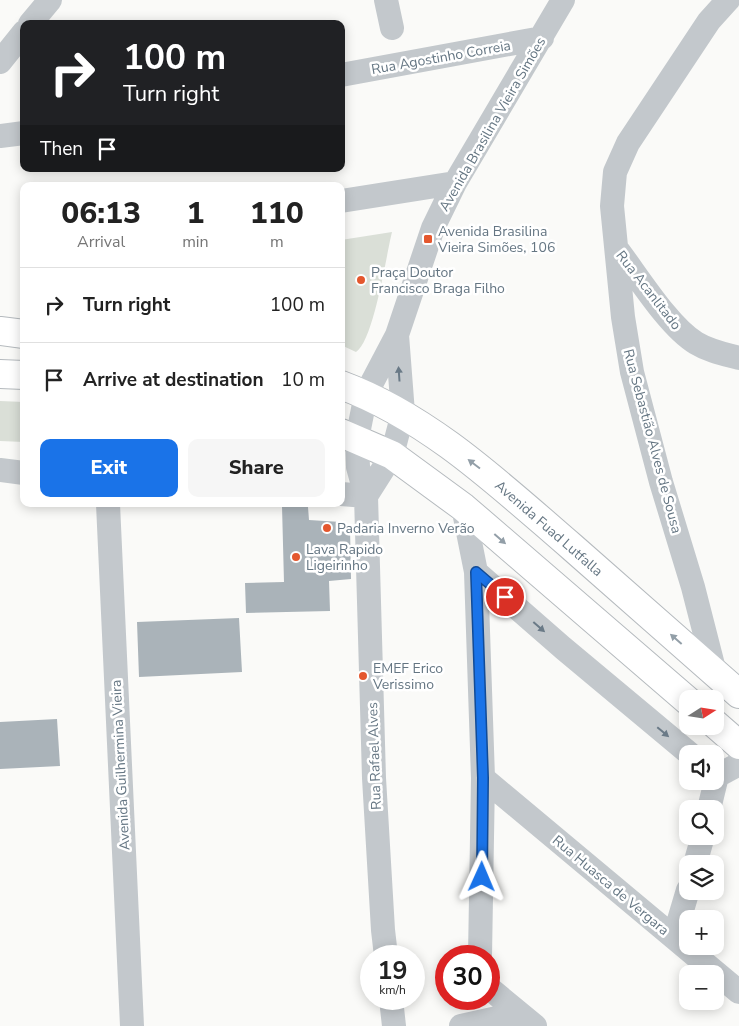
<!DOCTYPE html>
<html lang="en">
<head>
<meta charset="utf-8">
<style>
	body { margin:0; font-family:"Nunito Sans",sans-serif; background:#f6f6f6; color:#222; height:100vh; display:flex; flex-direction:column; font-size:19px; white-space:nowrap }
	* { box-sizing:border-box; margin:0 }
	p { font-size:16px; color:#767676 }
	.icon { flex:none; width:28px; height:28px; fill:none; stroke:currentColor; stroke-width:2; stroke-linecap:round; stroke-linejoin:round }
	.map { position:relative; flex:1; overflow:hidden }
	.details { position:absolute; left:20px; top:182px; width:325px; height:325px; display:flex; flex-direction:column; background:#fff; border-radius:10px; box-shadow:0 2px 12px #0003 }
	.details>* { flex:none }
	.top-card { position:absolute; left:20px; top:20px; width:325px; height:152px; border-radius:10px; box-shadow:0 2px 12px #0003; background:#202124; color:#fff; overflow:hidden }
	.needle { width:32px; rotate:78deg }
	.tools { position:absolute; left:679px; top:690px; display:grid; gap:10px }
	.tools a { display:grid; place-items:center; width:45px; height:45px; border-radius:10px; background:#fff; box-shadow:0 2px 12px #0003; font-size:25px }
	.speed { position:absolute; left:360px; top:945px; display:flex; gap:10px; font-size:25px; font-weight:700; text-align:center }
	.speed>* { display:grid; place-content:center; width:65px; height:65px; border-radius:50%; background:#fff; box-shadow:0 2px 12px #0003; line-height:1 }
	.speed small { font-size:12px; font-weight:400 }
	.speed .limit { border:8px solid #d22; background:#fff; color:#111 }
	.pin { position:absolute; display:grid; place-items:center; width:42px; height:42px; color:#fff; margin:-21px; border:2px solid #fff; border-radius:50%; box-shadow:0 1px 5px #0007 }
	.me { position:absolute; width:55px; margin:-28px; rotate:1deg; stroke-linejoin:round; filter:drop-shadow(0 0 4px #0008) }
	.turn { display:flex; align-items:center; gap:18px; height:105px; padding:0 20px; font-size:22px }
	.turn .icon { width:65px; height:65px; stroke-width:2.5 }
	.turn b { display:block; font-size:35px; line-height:42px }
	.then { display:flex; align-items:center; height:48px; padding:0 20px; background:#0003; gap:10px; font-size:19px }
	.eta { display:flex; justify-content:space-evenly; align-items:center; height:85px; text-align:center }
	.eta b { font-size:30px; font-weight:800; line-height:35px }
	.action { display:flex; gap:10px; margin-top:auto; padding:10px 20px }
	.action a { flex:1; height:58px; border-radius:10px; background:#1a73e8; color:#fff; font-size:20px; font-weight:800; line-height:58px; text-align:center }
	.action a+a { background:#f6f6f6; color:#222 }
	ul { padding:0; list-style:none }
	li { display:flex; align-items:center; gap:15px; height:75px; padding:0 20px; border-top:1px solid #e0e0e0 }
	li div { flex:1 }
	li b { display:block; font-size:19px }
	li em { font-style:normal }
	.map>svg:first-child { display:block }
	.green { fill:#dadfd7 }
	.building { fill:#aab3b9 }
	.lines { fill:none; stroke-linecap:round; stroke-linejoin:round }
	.major-casing { stroke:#b5babe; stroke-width:30 }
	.minor { stroke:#c3c8cc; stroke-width:24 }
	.major { stroke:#fff; stroke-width:28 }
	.oneway { fill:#6a7a87 }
	.oneway2 { fill:#939fa8 }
	.route-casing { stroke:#114b97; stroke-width:12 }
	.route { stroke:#1a73e8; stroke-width:9 }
	.poi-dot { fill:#e4572e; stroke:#fff; stroke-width:2 }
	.labels { text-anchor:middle; stroke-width:5; stroke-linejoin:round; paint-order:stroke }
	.street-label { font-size:14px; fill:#657683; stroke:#fff }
	.poi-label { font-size:14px; fill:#657683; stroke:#fff; text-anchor:start }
</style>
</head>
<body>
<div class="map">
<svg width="739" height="1026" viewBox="0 0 739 1026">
	<rect width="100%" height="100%" fill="#fafaf8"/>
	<!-- green -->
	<path class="green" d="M392 232C386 256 374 340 356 352L341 345V240Z
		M0 401 24 402V442L0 441Z"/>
	<!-- building -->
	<path class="building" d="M282 506 308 507 309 520 341 522 350 528 351 579 329 581 330 611 246 613 245 583 284 582Z
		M239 618 242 672 139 677 137 622Z
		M57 719 60 766 0 769V722Z"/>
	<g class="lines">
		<defs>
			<path id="major" d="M0 331 24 334
				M0 374 24 375
				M341 385C430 418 501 486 572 547 627 596 684 645 739 694
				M341 433 392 455 463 507 688 701
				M715 724 739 745"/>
		</defs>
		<!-- major casing -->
		<use href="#major" class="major-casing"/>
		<!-- minor -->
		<path class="minor" d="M386 0 392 28
			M30 24 50 0
			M0 62 24 32
			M341 75 542 38
			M0 136 24 133
			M341 201 455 183
			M617 249C637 275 668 326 696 343 709 351 724 354 739 358
			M0 470 24 473
			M341 494 366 496
			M366 496 392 455 403 413 397 335
			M108 504 132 1026
			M463 507 476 572 483 778 480 956
			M476 572 563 648 690 754
			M715 673 693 587 661 482 632 372 623 317 612 206 615 172 628 143 709 21 728 0
			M715 775 717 776 739 764
			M483 778 739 992
			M709 809 717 776
			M695 864 703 836
			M674 937 688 890
			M386 956 383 930 374 778 366 496 358 467 357 439 366 394 397 335 433 228 455 183 563 0
			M489 988 535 1026
			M391 999 394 1026
			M461 1026 519 1013"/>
		<!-- major -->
		<use href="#major" class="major"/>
	</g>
	<!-- one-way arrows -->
	<defs><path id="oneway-solid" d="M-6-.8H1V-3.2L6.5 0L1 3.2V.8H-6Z" transform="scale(1.25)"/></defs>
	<g class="oneway">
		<use href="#oneway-solid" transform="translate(399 374) rotate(-94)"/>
		<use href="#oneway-solid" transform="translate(539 627) rotate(41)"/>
		<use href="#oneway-solid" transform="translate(663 732) rotate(40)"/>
	</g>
	<g class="oneway2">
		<use href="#oneway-solid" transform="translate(474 464) rotate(-143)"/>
		<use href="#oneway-solid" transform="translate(500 539) rotate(41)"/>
		<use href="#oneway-solid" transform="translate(676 639) rotate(-139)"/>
	</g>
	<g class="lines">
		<defs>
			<path id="route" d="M482 877 483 778 476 572 505 597"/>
		</defs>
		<!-- route casing -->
		<use href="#route" class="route-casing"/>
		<!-- route -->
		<use href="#route" class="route"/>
	</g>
	<!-- markers -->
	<g class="poi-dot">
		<rect x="423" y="234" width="10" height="10" rx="2.5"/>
		<circle cx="361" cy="280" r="5"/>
		<circle cx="327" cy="528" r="5"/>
		<circle cx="296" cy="557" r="5"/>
		<circle cx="363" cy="676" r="5"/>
	</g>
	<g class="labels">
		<!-- street labels -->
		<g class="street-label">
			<text transform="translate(441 57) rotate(-10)" y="5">Rua Agostinho Correia</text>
			<text transform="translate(492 124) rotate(-60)" y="5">Avenida Brasilina Vieira Simões</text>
			<text transform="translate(649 290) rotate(52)" y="5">Rua Acanlitado</text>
			<text transform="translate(653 441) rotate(75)" y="5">Rua Sebastião Alves de Sousa</text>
			<text transform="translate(549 528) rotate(41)" y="5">Avenida Fuad Lutfalla</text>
			<text transform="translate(374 756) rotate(-92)" y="5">Rua Rafael Alves</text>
			<text transform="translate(120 765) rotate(-93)" y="5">Avenida Guilhermina Vieira</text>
			<text transform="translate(611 885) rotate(40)" y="5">Rua Huasca de Vergara</text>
		</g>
		<!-- poi labels -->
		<g class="poi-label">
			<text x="438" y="236">Avenida Brasilina<tspan x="438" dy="16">Vieira Simões, 106</tspan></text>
			<text x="371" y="277">Praça Doutor<tspan x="371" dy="16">Francisco Braga Filho</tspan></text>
			<text x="337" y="533">Padaria Inverno Verão</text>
			<text x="306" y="554">Lava Rapido<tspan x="306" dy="16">Ligeirinho</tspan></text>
			<text x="373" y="673">EMEF Erico<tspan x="373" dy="16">Verissimo</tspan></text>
		</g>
	</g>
</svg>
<div class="tools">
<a><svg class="needle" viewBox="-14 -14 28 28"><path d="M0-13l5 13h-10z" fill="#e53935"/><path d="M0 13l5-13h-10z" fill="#767676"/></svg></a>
<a><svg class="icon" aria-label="sound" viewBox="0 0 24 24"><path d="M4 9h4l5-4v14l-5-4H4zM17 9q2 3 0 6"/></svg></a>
<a><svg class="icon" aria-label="search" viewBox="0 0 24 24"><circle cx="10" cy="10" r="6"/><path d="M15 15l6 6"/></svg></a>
<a><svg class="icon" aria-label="layers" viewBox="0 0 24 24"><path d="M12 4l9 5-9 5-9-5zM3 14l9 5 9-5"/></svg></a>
<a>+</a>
<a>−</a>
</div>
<div class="speed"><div>19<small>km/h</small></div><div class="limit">30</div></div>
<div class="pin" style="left:505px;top:597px;background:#d93025"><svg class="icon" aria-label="arrive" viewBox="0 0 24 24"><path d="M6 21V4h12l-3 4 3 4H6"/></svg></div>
<svg class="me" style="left:482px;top:877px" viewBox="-20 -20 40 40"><path d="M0-17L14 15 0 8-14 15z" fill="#1a73e8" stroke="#fff" stroke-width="4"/></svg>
<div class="top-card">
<div class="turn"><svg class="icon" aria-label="right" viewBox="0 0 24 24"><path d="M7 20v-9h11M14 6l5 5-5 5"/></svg><div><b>100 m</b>Turn right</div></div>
<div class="then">Then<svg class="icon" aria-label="arrive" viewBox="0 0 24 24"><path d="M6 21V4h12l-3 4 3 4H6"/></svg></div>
</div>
<section class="details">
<div class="eta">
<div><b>06:13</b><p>Arrival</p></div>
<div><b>1</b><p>min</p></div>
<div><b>110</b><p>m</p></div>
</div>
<ul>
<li><svg class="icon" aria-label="right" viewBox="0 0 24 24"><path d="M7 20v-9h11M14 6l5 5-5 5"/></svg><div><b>Turn right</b></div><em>100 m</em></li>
<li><svg class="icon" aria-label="arrive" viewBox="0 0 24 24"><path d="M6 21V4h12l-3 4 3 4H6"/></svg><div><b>Arrive at destination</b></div><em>10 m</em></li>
</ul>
<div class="action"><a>Exit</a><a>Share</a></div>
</section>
</div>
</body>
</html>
